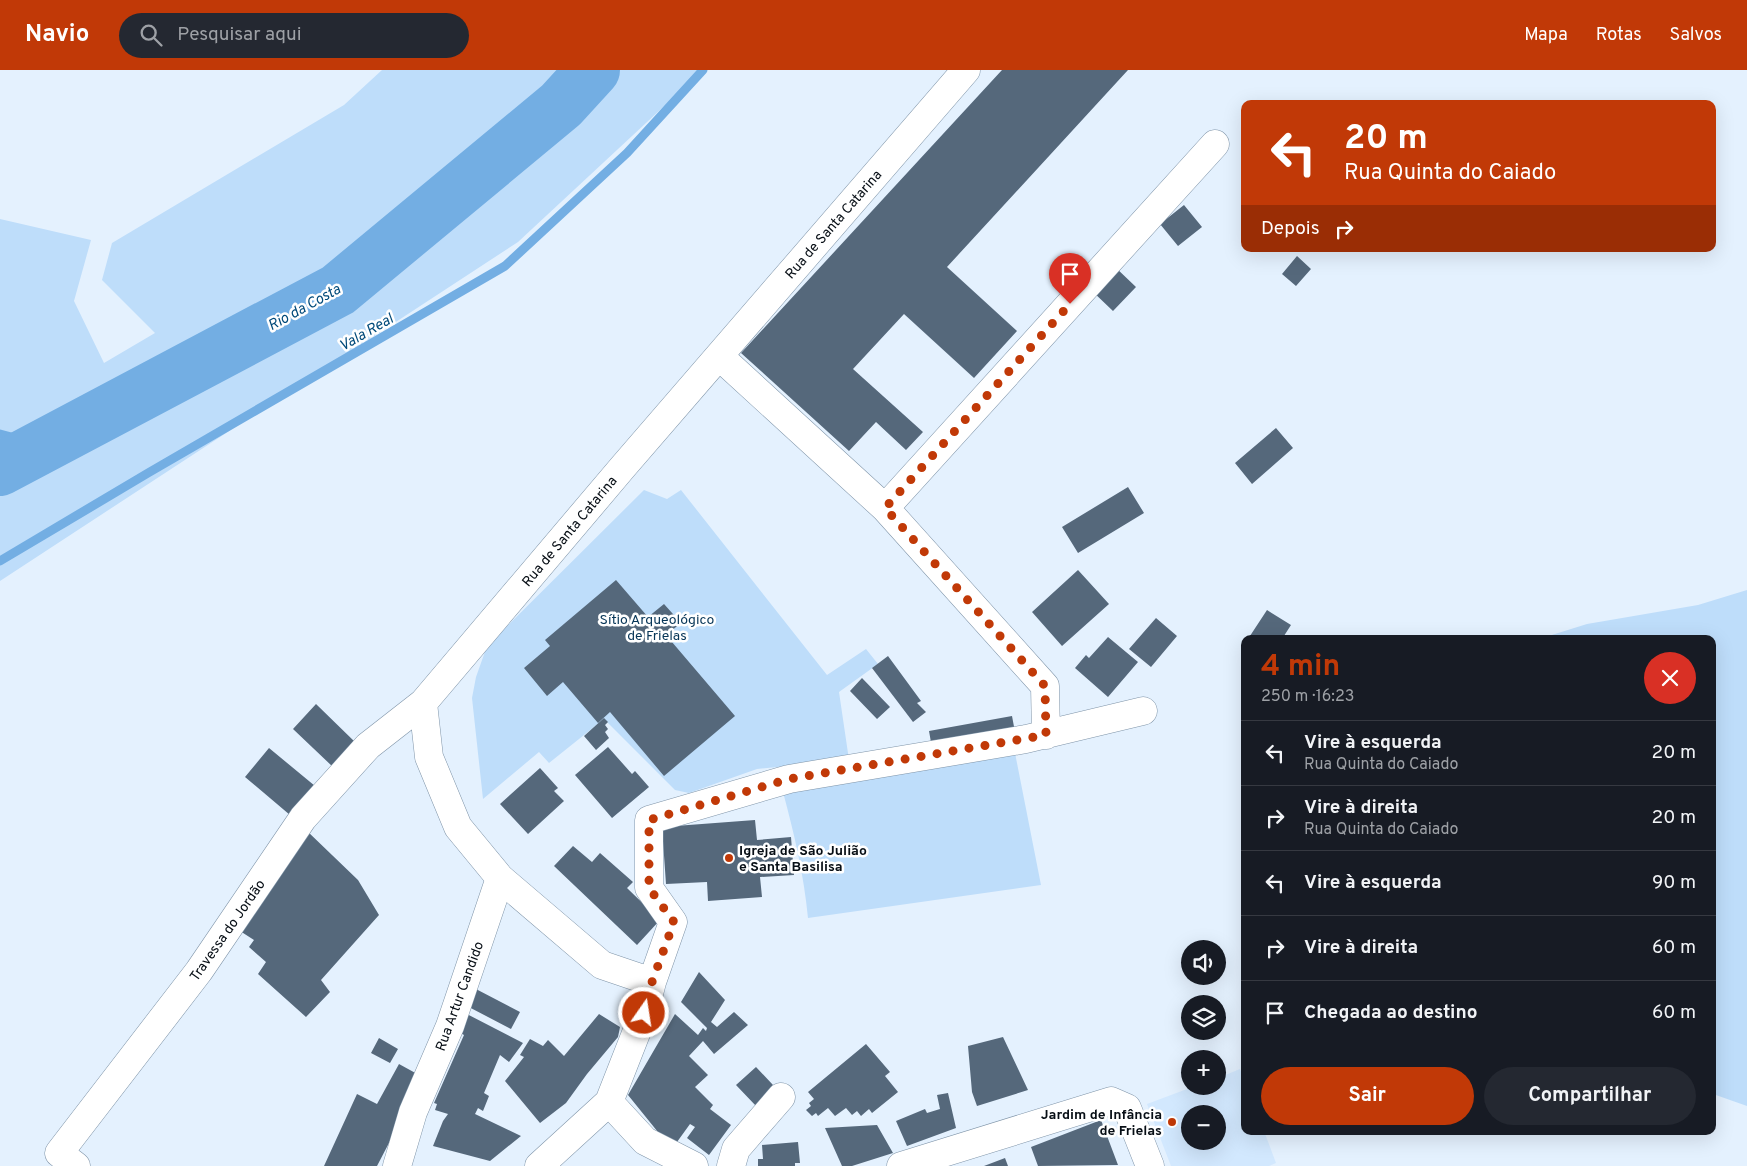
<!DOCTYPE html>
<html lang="pt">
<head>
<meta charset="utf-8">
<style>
	body { margin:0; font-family:Overpass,sans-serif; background:#242831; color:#f1f3f6; height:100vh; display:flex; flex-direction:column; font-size:19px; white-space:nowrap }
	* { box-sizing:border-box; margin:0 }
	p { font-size:16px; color:#9ea1a6 }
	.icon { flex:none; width:28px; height:28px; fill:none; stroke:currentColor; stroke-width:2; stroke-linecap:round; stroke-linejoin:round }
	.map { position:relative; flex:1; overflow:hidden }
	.side { position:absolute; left:1241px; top:565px; width:475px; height:500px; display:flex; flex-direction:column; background:#171b24; border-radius:10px; box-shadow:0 5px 20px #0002 }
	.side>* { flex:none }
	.guide { position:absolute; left:1241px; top:30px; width:475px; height:152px; border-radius:10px; box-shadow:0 5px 20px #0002; background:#c13907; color:#fff; overflow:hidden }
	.tools { position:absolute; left:1181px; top:870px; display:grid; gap:10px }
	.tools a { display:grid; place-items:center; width:45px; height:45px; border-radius:50%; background:#171b24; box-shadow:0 5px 20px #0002; font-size:25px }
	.pin { position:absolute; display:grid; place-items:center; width:42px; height:42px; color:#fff; margin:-51px -21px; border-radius:50% 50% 50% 0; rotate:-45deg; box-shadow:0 0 5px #0007 }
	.pin .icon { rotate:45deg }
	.me { position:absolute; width:55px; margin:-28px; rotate:13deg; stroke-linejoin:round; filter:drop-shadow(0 0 4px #0008) }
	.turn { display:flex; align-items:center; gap:18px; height:105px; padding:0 20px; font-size:22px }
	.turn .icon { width:65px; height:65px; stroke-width:2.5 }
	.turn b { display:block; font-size:35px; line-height:42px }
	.then { display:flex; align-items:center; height:48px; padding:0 20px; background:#0003; gap:10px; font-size:19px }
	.round { display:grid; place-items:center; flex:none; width:52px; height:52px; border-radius:26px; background:#242831 }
	.headline { display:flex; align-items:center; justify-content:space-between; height:85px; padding:0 20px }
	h1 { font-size:30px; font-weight:700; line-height:38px; color:#c13907 }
	.button { display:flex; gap:10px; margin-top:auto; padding:10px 20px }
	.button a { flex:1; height:58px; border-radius:30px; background:#c13907; color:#fff; font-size:20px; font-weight:700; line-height:58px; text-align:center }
	.button a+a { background:#242831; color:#f1f3f6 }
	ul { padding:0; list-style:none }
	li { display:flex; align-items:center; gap:15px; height:65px; padding:0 20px; border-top:1px solid #363941 }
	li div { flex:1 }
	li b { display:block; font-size:19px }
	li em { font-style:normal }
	header { display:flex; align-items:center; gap:30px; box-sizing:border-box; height:70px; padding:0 25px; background:#c13907; color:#fff }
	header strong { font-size:24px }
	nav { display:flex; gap:28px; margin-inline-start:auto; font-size:18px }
	.search { width:350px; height:45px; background:#242831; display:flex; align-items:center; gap:12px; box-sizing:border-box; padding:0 18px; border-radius:28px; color:#9ea1a6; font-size:19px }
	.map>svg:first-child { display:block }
	.built { fill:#d2e8fe; fill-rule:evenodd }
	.green { fill:#beddfa }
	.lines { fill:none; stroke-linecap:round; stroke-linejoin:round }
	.stream { stroke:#73aee3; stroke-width:9 }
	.river { stroke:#73aee3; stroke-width:54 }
	.building { fill:#55687b }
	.minor-casing { stroke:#7f94a8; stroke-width:29 }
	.minor { stroke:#fff; stroke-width:28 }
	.route { stroke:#c13907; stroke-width:9; stroke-dasharray:0 16.2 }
	.poi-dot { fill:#c13907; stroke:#fff; stroke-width:2 }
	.labels { text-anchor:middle; stroke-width:5; stroke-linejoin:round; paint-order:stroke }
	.street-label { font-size:14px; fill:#070e15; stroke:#fff }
	.park-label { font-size:14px; fill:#063557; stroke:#fff }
	.poi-label { font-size:14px; font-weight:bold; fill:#070e15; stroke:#fff; text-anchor:start }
	.water-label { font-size:15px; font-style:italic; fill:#004a7a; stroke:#fff }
</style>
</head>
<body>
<header>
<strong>Navio</strong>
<div class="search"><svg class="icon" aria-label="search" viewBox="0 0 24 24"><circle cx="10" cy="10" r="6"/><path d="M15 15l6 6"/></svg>Pesquisar aqui</div>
<nav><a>Mapa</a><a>Rotas</a><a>Salvos</a></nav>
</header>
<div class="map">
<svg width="1747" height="1096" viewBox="0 0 1747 1096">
	<rect width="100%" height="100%" fill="#e4f1fe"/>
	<!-- built -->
	<path class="built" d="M1240 999 1245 1012V1061H1264L1276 1093 1269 1096H1171L1147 1034 1195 1016H1218V1008ZM1190 1044H1218V1071H1190Z"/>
	<!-- green -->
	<path class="green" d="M382 0H703L518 172 0 511V149L91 170 74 231 104 293 155 263 102 210 112 173 344 35Z
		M644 420 667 429 681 420 827 605 866 579 878 594 839 622 849 690 757 699 689 723 675 720 604 649 549 693 539 682 483 729 472 628 476 607 487 576Z
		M1747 520V1036L1713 1024 1712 569H1539L1587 554 1698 535Z
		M1015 683 1041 815 808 848C804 805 794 763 783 722Z"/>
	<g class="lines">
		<!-- stream -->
		<path class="stream" d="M0 364 15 368 21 387
			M0 491 148 403 505 196 627 83 703 0"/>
		<!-- river -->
		<path class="river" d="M0 399 338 220 561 35 593 0"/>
	</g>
	<!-- building -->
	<path class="building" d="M1002 0H1128L947 197 1017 261 974 308 904 244 853 299 923 362 906 380 876 352 849 381 741 283Z
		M1184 135 1202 157 1178 176 1160 154Z
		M1297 186 1311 199 1296 216 1282 204Z
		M1114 196 1136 217 1113 241 1091 220Z
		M1276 358 1293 378 1252 414 1235 393Z
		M1128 417 1144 443 1078 483 1062 457Z
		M1078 500 1109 534 1062 576 1032 542Z
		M616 510 648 547 664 534 681 553 666 565 735 646 664 706 610 642 598 653 563 612 547 626 524 598 550 576 545 570Z
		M1267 540 1291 555 1282 569H1248Z
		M1156 548 1177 566 1151 597 1129 579Z
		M1108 567 1138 592 1108 627 1075 598 1086 585 1089 588Z
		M888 586 921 631 917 633 926 642 913 652 872 598Z
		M862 608 890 637 877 649 850 621Z
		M316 634 356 673 333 697 293 659Z
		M1012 646 1015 662 932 678 929 661Z
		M604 648 608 652 605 655 608 659 605 662 609 668 596 680 584 666Z
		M608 677 632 704 635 701 649 717 612 748 575 705Z
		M269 678 315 716 290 745 245 707Z
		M540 698 558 718 554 721 564 731 528 764 500 734Z
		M755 750 757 770 791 767 794 805 760 807 762 827 708 831 707 812 666 814 662 757Z
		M306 760 358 810 379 845 321 910 330 922 306 947 258 904 266 892 249 877 254 870 240 861Z
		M573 776 592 792 600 783 633 812 627 818 660 850 637 875 554 796Z
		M699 902 725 930 711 952 717 957 734 942 748 955 714 984 703 971 689 986 708 1005 695 1017 713 1035 710 1039 731 1055 709 1085 687 1068 695 1057 690 1054 677 1072H666L628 1025 675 944 698 965 703 958 706 961 707 958 681 932Z
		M474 918 520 942 511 959 465 935Z
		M463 942 523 973 509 992 500 985 484 1023 489 1026 483 1041 478 1038 475 1044 521 1066 490 1091 433 1076 443 1051 448 1044 435 1040 437 1034 434 1033 464 965 457 961Z
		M599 944 620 957 618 967 587 1004 566 1033 540 1053 505 1011 524 987 520 985 530 969 543 976 548 970 564 986Z
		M1003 967 1028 1020 977 1036 972 1022 968 976Z
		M379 968 398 979 390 993 371 983Z
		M866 974 890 1002 885 1006 898 1022 872 1043 869 1039 861 1046 857 1041 852 1045 846 1038 835 1046 828 1038 818 1046 816 1043 812 1046 806 1040 811 1036 809 1033 814 1029 808 1022Z
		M399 994 419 1005 402 1048 377 1096H324L357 1024 377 1034Z
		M756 997 773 1015 756 1036 736 1015Z
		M948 1023 956 1058 907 1076 896 1051 925 1039 927 1043 940 1039 937 1025Z
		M1101 1050 1118 1095 1038 1096 1031 1077Z
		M877 1055 893 1083 852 1096H842L825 1058Z
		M798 1072 800 1093H795V1096H758V1089H763L762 1075Z
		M1005 1088 1008 1096H984Z"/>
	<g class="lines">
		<defs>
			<path id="minor" d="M719 286 885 438 1045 616 1046 665
				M885 438 1215 74
				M423 633 429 687 458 757 500 808 602 895 652 912
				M609 1032 644 943 652 912 673 852 649 818V750L789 709 1026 669 1143 641
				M76 1096 59 1083 199 901 303 748 368 676 423 633 622 398 966 0
				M397 1096 413 1042 450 956 500 808
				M539 1096 609 1032 645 1071 694 1096
				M731 1096 736 1079 781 1027
				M901 1096 1111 1031 1127 1038 1150 1096"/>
		</defs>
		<!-- minor casing -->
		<use href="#minor" class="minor-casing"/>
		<!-- minor -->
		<use href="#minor" class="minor"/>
	</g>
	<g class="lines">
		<!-- route -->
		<path class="route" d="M644 943 652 912 674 852 649 818V750L789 709 1046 665 1045 616 885 438 1070 234"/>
	</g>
	<!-- markers -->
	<g class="poi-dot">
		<circle cx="729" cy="788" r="5"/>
		<circle cx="1172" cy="1052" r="5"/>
	</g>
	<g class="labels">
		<!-- street labels -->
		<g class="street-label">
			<text transform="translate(833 154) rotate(-49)" y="5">Rua de Santa Catarina</text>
			<text transform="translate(569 461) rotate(-50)" y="5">Rua de Santa Catarina</text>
			<text transform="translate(227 860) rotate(-55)" y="5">Travessa do Jordão</text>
			<text transform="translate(459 926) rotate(-70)" y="5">Rua Artur Candido</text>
		</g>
		<!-- park labels -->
		<g class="park-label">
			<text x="657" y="554">Sítio Arqueológico<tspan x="657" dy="16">de Frielas</tspan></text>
		</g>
		<!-- poi labels -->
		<g class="poi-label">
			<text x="739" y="785">Igreja de São Julião<tspan x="739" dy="16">e Santa Basilisa</tspan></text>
			<text x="1162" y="1049" text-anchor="end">Jardim de Infância<tspan x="1162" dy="16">de Frielas</tspan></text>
		</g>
		<!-- water labels -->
		<g class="water-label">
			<text transform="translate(304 237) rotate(-29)" y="5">Rio da Costa</text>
			<text transform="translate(366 262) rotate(-30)" y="5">Vala Real</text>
		</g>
	</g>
</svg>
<div class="tools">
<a><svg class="icon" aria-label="sound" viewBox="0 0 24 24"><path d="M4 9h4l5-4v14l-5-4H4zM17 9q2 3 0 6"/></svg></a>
<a><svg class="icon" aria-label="layers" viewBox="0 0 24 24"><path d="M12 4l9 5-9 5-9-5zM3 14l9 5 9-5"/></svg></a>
<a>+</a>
<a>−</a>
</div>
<div class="pin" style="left:1070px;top:234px;background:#d93025"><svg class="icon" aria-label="arrive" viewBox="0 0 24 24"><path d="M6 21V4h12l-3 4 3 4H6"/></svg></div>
<svg class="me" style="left:644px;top:943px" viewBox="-20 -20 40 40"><circle r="17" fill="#c13907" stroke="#fff" stroke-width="3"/><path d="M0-11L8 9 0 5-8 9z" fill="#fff"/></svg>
<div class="guide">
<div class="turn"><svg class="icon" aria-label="left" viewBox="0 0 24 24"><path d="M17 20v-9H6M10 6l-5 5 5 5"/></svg><div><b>20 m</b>Rua Quinta do Caiado</div></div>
<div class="then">Depois<svg class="icon" aria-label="right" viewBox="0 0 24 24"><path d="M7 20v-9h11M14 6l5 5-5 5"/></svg></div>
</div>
<section class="side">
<div class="headline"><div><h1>4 min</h1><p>250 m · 16:23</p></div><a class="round" style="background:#d93025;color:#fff"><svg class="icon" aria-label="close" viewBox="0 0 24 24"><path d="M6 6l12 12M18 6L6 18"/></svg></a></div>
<ul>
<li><svg class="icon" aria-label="left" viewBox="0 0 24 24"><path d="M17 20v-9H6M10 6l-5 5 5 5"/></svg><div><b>Vire à esquerda</b><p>Rua Quinta do Caiado</p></div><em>20 m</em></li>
<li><svg class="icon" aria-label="right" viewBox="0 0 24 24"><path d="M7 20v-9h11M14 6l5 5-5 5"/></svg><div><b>Vire à direita</b><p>Rua Quinta do Caiado</p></div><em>20 m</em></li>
<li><svg class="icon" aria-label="left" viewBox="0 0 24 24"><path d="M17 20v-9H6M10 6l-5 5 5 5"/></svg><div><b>Vire à esquerda</b></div><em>90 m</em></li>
<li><svg class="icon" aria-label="right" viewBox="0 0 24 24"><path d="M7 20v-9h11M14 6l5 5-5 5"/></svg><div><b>Vire à direita</b></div><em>60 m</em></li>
<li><svg class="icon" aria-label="arrive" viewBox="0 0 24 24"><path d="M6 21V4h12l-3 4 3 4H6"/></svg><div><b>Chegada ao destino</b></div><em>60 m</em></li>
</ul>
<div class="button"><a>Sair</a><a>Compartilhar</a></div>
</section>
</div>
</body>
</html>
